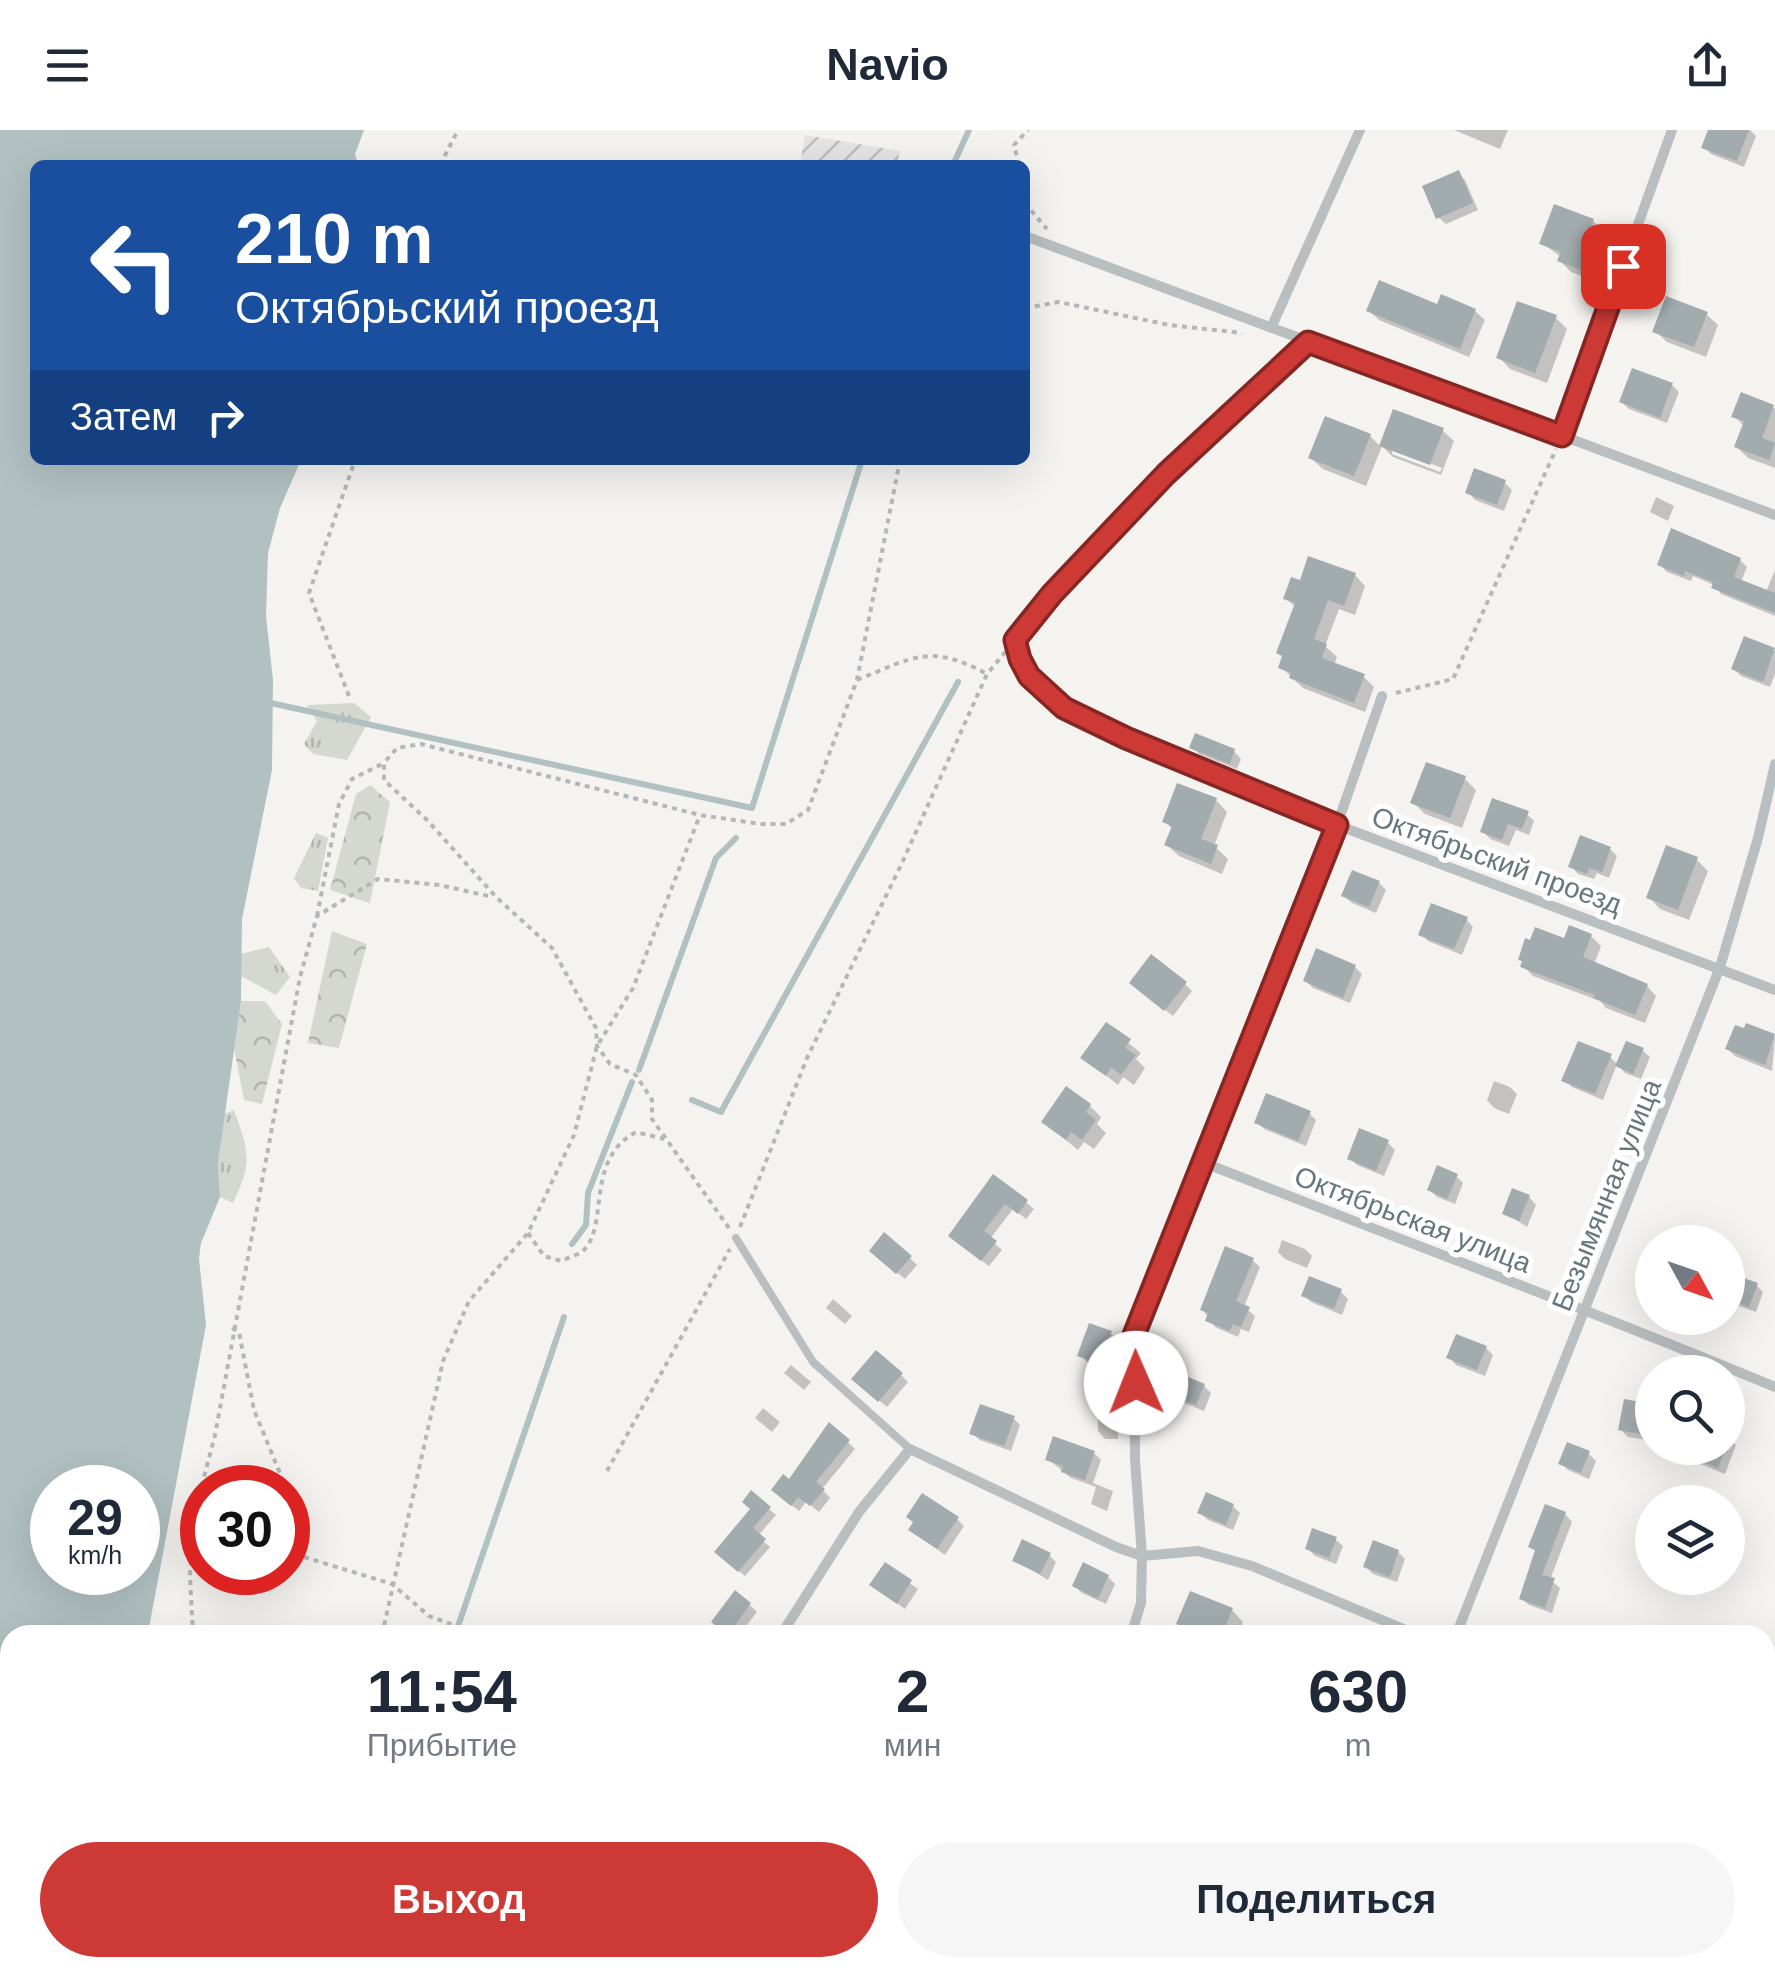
<!DOCTYPE html>
<html lang="ru">
<head>
<meta charset="utf-8">
<style>
	body { margin:0; font-family:Helvetica,sans-serif; background:#f6f6f7; color:#1f2937; height:100vh; display:flex; flex-direction:column; font-size:38px; white-space:nowrap }
	* { box-sizing:border-box; margin:0 }
	p { font-size:32px; color:#747a83 }
	.icon { flex:none; width:55px; height:55px; fill:none; stroke:currentColor; stroke-width:2; stroke-linecap:round; stroke-linejoin:round }
	.map { position:relative; flex:1; overflow:hidden }
	.drawer { position:absolute; left:0px; top:1495px; width:1775px; height:352px; display:flex; flex-direction:column; background:#fff; border-radius:30px 30px 0 0; box-shadow:0 10px 40px #0002 }
	.drawer>* { flex:none }
	.guide { position:absolute; left:30px; top:30px; width:1000px; height:305px; border-radius:15px; box-shadow:0 10px 40px #0002; background:#1a4fa0; color:#fff; overflow:hidden }
	.needle { width:65px; rotate:130deg }
	.buttons { position:absolute; left:1635px; top:1095px; display:grid; gap:20px }
	.buttons a { display:grid; place-items:center; width:110px; height:110px; border-radius:50%; background:#fff; box-shadow:0 10px 40px #0002; font-size:50px }
	.speed { position:absolute; left:30px; top:1335px; display:flex; gap:20px; font-size:50px; font-weight:700; text-align:center }
	.speed>* { display:grid; place-content:center; width:130px; height:130px; border-radius:50%; background:#fff; box-shadow:0 10px 40px #0002; line-height:1 }
	.speed small { font-size:25px; font-weight:400 }
	.speed .limit { border:15px solid #d22; background:#fff; color:#111 }
	.pin { position:absolute; display:grid; place-items:center; width:85px; height:85px; color:#fff; margin:-42px; border-radius:20px; box-shadow:0 5px 15px #0006 }
	.me { position:absolute; width:110px; margin:-55px; rotate:359deg; stroke-linejoin:round; filter:drop-shadow(0 0 8px #0008) }
	.turn { display:flex; align-items:center; gap:35px; height:210px; padding:0 40px; font-size:45px }
	.turn .icon { width:130px; height:130px; stroke-width:2.5 }
	.turn b { display:block; font-size:70px; line-height:85px }
	.then { display:flex; align-items:center; height:95px; padding:0 40px; background:#0003; gap:20px; font-size:38px }
	.eta { display:flex; justify-content:space-evenly; align-items:center; height:170px; text-align:center }
	.eta b { font-size:60px; font-weight:600; line-height:70px }
	.primary-button { display:flex; gap:20px; margin-top:auto; padding:20px 40px }
	.primary-button a { flex:1; height:115px; border-radius:60px; background:#cd3a36; color:#fff; font-size:40px; font-weight:600; line-height:115px; text-align:center }
	.primary-button a+a { background:#f6f6f7; color:#1f2937 }
	header { display:flex; justify-content:space-between; align-items:center; height:130px; padding:0 40px; background:#fff; font-size:45px; font-weight:600 }
	.map>svg:first-child { display:block }
	.industrial { fill:url(#industrial-furrows) }
	.grass { fill:url(#grass-tufts) }
	.forest { fill:url(#forest-crowns) }
	.water { fill:#b1c0c1; fill-rule:evenodd }
	.shadow { fill:#0003; fill-rule:evenodd }
	.lines { fill:none; stroke-linecap:round; stroke-linejoin:round }
	.stream { stroke:#b1c0c1; stroke-width:6 }
	.building { fill:#a2abae }
	.secondary-casing { stroke:#abb2b5; stroke-width:30 }
	.path { stroke:#b3b7b8; stroke-width:4; stroke-dasharray:5 5; stroke-linecap:butt }
	.lane { stroke:#b9bec0; stroke-width:8 }
	.street { stroke:#b9bec0; stroke-width:10 }
	.secondary { stroke:#fff; stroke-width:28 }
	.route-casing { stroke:#852623; stroke-width:25 }
	.route { stroke:#cd3a36; stroke-width:18 }
	.labels { text-anchor:middle; stroke-width:10; stroke-linejoin:round; paint-order:stroke }
	.street-label { font-size:28px; fill:#66787e; stroke:#fff }
</style>
</head>
<body>
<header><svg class="icon" aria-label="menu" viewBox="0 0 24 24"><path d="M4 6h16M4 12h16M4 18h16"/></svg>Navio<svg class="icon" aria-label="share" viewBox="0 0 24 24"><path d="M12 15V3M7 8l5-5 5 5M5 13v7h14v-7"/></svg></header>
<div class="map">
<svg width="1775" height="1847" viewBox="0 0 1775 1847">
	<defs>
		<pattern id="industrial-furrows" width="10" height="10" patternUnits="userSpaceOnUse" patternTransform="scale(2.5)"><rect width="10" height="10" fill="#e4e5e4"/><path d="M-1 1l2-2M0 10L10 0M9 11l2-2" fill="none" stroke="#bdbebe"/></pattern>
		<pattern id="grass-tufts" width="24" height="20" patternUnits="userSpaceOnUse" patternTransform="scale(2.5)"><rect width="24" height="20" fill="#d4d8d0"/><path d="M3 7l-1-3M5 7V3M7 7l1-3M15 17l-1-3M17 17v-4M19 17l1-3" fill="none" stroke="#b0b4ae"/></pattern>
		<pattern id="forest-crowns" width="20" height="18" patternUnits="userSpaceOnUse" patternTransform="scale(2.5)"><rect width="20" height="18" fill="#d4d8d0"/><path d="M2 6a3 3 0 1 1 6 0M12 15a3 3 0 1 1 6 0" fill="none" stroke="#b0b4ae"/></pattern>
	</defs>
	<rect width="100%" height="100%" fill="#f4f3f0"/>
	<!-- industrial -->
	<path class="industrial" d="M805 5 900 21 897 35H800Z"/>
	<!-- grass -->
	<path class="grass" d="M354 573 371 587 347 630 313 624 304 614 317 591 307 575Z
		M316 703 328 708 318 761 301 758 294 748Z
		M269 817 290 847 276 865 241 846 240 824Z
		M234 980C249 1022 253 1032 233 1073L220 1067 218 1033 224 984Z"/>
	<!-- forest -->
	<path class="forest" d="M370 655 390 672 370 773 330 760 356 664Z
		M332 801 367 814 339 918 308 913Z
		M241 871H265L282 894 262 974 244 970 234 918Z"/>
	<!-- water -->
	<path class="water" d="M0 0H364L355 24 358 35H35V330H301L280 378 268 423 266 486 273 550 272 640 242 789 241 871 218 1033 220 1067 201 1113 199 1129 206 1195 148 1503 10 1505V1838H48V1847H0ZM52 1358H138V1442H52Z"/>
	<!-- shadow -->
	<path class="shadow" d="M1454 0H1508L1500 19Z
		M1710 0H1750L1756 6 1744 37 1711 24 1704 17Z
		M1458 43 1465 50 1478 80 1446 94 1438 87Z
		M1593 91 1605 103 1599 118 1605 124 1595 151 1571 142 1560 131 1561 127 1542 113Z
		M1438 177 1475 181 1485 190 1469 227 1379 190 1369 181Z
		M1706 184 1718 195 1706 227 1667 212 1655 201Z
		M1556 188 1567 199 1547 253 1510 239 1499 227Z
		M1672 255 1679 262 1667 293 1629 279 1622 272Z
		M1773 277 1775 279V338L1748 328 1737 317 1744 296 1734 286Z
		M1394 282 1442 300 1454 311 1441 345 1393 327 1382 316 1366 356 1323 339 1311 328 1370 306 1381 317ZM1392 319 1442 338 1440 342 1392 324Z
		M1505 353 1512 360 1504 381 1475 370 1468 362Z
		M1656 367 1674 376 1668 391 1650 382Z
		M1740 430 1747 437 1741 452 1766 462 1775 440V486L1721 464 1714 455 1693 446 1691 451 1667 442 1660 435Z
		M1355 445 1365 456 1355 485 1339 479 1325 516 1337 527 1334 535 1363 546 1374 557 1365 582 1303 558 1281 537 1296 478 1286 468 1301 454Z
		M1745 509 1775 521V544L1770 557 1741 546 1734 539Z
		M1192 617 1234 621 1241 629 1237 639 1199 624Z
		M1464 648 1476 660 1462 698 1425 684 1413 672Z
		M1216 670 1227 682 1214 716 1228 729 1222 744 1179 726 1167 715 1173 700 1165 691Z
		M1527 684 1534 691 1529 705 1516 700 1509 716 1490 709 1483 701Z
		M1610 719 1617 726 1609 748 1597 743 1594 749 1578 744 1571 736Z
		M1696 729 1708 741 1689 790 1660 779 1649 767Z
		M1379 753 1386 760 1376 783 1352 773 1344 766Z
		M1466 789 1473 797 1462 825 1428 811 1421 804Z
		M1591 806 1601 816 1595 832 1647 856 1656 866 1645 893 1606 878 1600 871 1533 846 1523 836 1566 811Z
		M1355 837 1362 844 1350 873 1313 858 1306 851Z
		M1185 854 1192 861 1173 886 1139 860Z
		M1106 895 1141 923 1136 929 1145 938 1134 955 1123 947 1118 955 1084 928Z
		M1748 896 1775 907 1772 941 1735 926 1728 919Z
		M1642 920 1650 927 1641 949 1625 943 1617 934 1603 970 1572 957 1564 950 1610 927 1618 935Z
		M1494 951 1510 957 1517 964 1509 984 1494 978 1487 970Z
		M1090 976 1101 987 1097 994 1106 1003 1094 1019 1084 1012 1078 1020 1044 992Z
		M1309 983 1316 990 1306 1016 1264 999 1257 992Z
		M1387 1012 1395 1020 1384 1046 1357 1035 1350 1028Z
		M1456 1046 1463 1053 1455 1074 1437 1067 1430 1060Z
		M994 1047 1034 1079 1026 1089 1013 1079 990 1109 1002 1120 989 1136 958 1113Z
		M1529 1067 1536 1075 1527 1097 1505 1083Z
		M1282 1110 1305 1119 1312 1126 1307 1138 1285 1129 1278 1122Z
		M879 1128H910L917 1135 905 1149Z
		M1252 1130 1260 1137 1244 1177 1255 1186 1249 1202 1241 1199 1238 1207 1215 1197 1202 1179Z
		M1310 1149 1341 1162 1348 1169 1342 1185 1311 1172 1304 1165Z
		M1756 1155 1763 1162 1756 1182 1736 1175 1729 1168Z
		M833 1169 852 1186 845 1194 826 1178Z
		M1110 1203 1118 1210 1107 1239 1087 1232 1080 1225Z
		M1486 1218 1493 1225 1485 1246 1456 1235 1449 1227Z
		M791 1235 811 1252 804 1260 784 1243Z
		M901 1245 908 1252 887 1277 862 1256Z
		M1204 1256 1211 1263 1204 1281 1177 1270 1170 1263Z
		M1626 1272 1652 1277V1311L1628 1307 1621 1300Z
		M1098 1276H1112L1119 1283 1118 1309H1105L1098 1301Z
		M763 1278 780 1292 772 1302 755 1288Z
		M1013 1288 1020 1295 1011 1321 980 1310 972 1303Z
		M1728 1307 1736 1315 1725 1344 1700 1334 1693 1327 1696 1318H1728Z
		M848 1312 855 1319 822 1359 830 1368 819 1382 806 1372 799 1381 781 1367 790 1352Z
		M1094 1323 1101 1330 1093 1353 1113 1361 1107 1381 1091 1374 1096 1357 1071 1348 1048 1329Z
		M1589 1324 1596 1331 1589 1349 1568 1340 1561 1333Z
		M751 1364 776 1385 758 1406 770 1417 745 1446 723 1428 753 1379Z
		M1233 1376 1240 1383 1233 1400 1208 1390 1200 1383Z
		M1565 1384 1572 1392 1550 1450 1560 1458 1552 1483 1529 1475 1521 1468 1537 1422 1531 1416Z
		M957 1389 964 1396 945 1425 911 1400Z
		M1335 1409 1343 1416 1336 1434 1315 1426 1308 1419Z
		M1398 1422 1405 1429 1397 1452 1373 1444 1366 1437Z
		M1049 1425 1056 1432 1048 1450 1015 1430Z
		M885 1435 918 1459 905 1479 872 1455Z
		M1108 1447 1115 1454 1106 1474 1082 1463 1074 1456Z
		M750 1475 757 1482 739 1505H729L721 1499Z
		M1232 1480 1243 1492 1238 1505H1192L1179 1493Z
		M1765 1686 1775 1692V1708L1769 1724 1765 1722Z
		M922 1838H957L953 1847H939Z
		M1418 1838H1455L1451 1847H1442Z"/>
	<g class="lines">
		<!-- stream -->
		<path class="stream" d="M953 35 969 0
			M266 572 752 678 862 330
			M639 940 716 728 736 708
			M692 970 721 982 958 552
			M572 1114 586 1095 588 1063 632 952
			M455 1505 564 1187"/>
	</g>
	<!-- building -->
	<path class="building" d="M1708 0H1749L1737 31 1701 18Z
		M1459 40 1473 73 1436 89 1422 56Z
		M1554 74 1594 89 1588 108 1595 110 1584 141 1557 131 1561 122 1539 114Z
		M1379 150 1437 174 1441 164 1476 179 1460 219 1366 181Z
		M1666 166 1708 182 1694 217 1652 202Z
		M1517 171 1557 185 1535 243 1496 228Z
		M1632 238 1673 253 1660 288 1619 272Z
		M1741 262 1774 275 1762 308 1775 313 1769 330 1734 317 1744 291 1731 287Z
		M1393 279 1444 298 1430 335 1379 316Z
		M1325 286 1371 304 1354 346 1308 328Z
		M1474 338 1506 350 1497 375 1465 363Z
		M1671 398 1741 428 1734 447 1775 463V483L1711 458 1713 452 1685 441 1684 446 1657 435Z
		M1308 426 1356 443 1344 476 1328 470 1314 509 1327 514 1322 528 1365 544 1354 573 1289 548 1291 543 1278 538 1282 526 1276 523 1295 473 1283 469 1291 447 1300 450Z
		M1744 506 1775 518 1763 552 1731 539Z
		M1195 603 1235 619 1230 634 1189 618Z
		M1426 632 1466 646 1450 688 1410 673Z
		M1177 653 1217 668 1201 709 1218 715 1211 734 1164 715 1172 696 1162 692Z
		M1492 668 1529 681 1522 699 1508 694 1502 710 1480 702Z
		M1580 705 1611 717 1602 742 1589 738 1587 744 1568 737Z
		M1666 715 1698 727 1678 780 1646 768Z
		M1352 740 1380 751 1369 777 1341 766Z
		M1431 773 1468 787 1454 819 1418 805Z
		M1569 795 1592 804 1583 827 1648 854 1635 885 1593 868 1595 865 1520 837 1522 831 1518 830 1525 808 1530 810 1535 797 1564 808Z
		M1316 818 1356 835 1343 868 1303 851Z
		M1151 824 1187 852 1164 881 1129 853Z
		M1106 892 1131 909 1125 918 1136 925 1121 945 1111 937 1106 946 1080 928Z
		M1746 893 1775 904 1765 935 1725 919 1735 895 1744 898Z
		M1578 911 1612 924 1595 964 1561 951Z
		M1626 911 1644 918 1633 944 1615 936Z
		M1066 956 1091 974 1086 982 1096 990 1082 1010 1071 1002 1066 1010 1041 992Z
		M1266 963 1311 981 1298 1011 1254 993Z
		M1359 998 1389 1010 1376 1041 1347 1029Z
		M1437 1035 1458 1044 1447 1069 1427 1060Z
		M993 1044 1028 1070 1018 1084 1005 1074 984 1101 997 1111 981 1131 948 1106Z
		M1512 1058 1530 1065 1519 1091 1502 1084Z
		M884 1102 912 1126 896 1144 869 1121Z
		M1225 1116 1254 1128 1236 1171 1250 1177 1241 1197 1233 1194 1230 1201 1205 1191 1208 1183 1200 1180Z
		M1735 1145 1758 1153 1749 1177 1728 1169Z
		M1309 1146 1342 1159 1334 1179 1301 1166Z
		M1089 1193 1112 1201 1100 1234 1077 1226Z
		M1456 1204 1487 1216 1477 1240 1446 1228Z
		M876 1220 903 1243 878 1272 851 1249Z
		M1176 1242 1205 1254 1196 1275 1167 1264Z
		M1624 1269 1652 1274V1306L1618 1300Z
		M980 1274 1015 1286 1004 1316 969 1304Z
		M829 1292 850 1310 816 1352 825 1359 810 1376 798 1367 791 1376 771 1360 783 1344 789 1349Z
		M1053 1306 1095 1321 1085 1350 1061 1342 1063 1336 1045 1330Z
		M1567 1312 1590 1321 1581 1343 1558 1334Z
		M1667 1318H1726L1718 1338Z
		M751 1360 771 1377 753 1398 766 1409 738 1442 714 1422 750 1379 742 1372Z
		M1206 1362 1234 1374 1226 1395 1197 1383Z
		M922 1363 959 1387 937 1419 908 1400 913 1392 906 1387Z
		M1545 1374 1566 1382 1542 1445 1555 1448 1545 1478 1519 1469 1535 1420 1528 1417Z
		M1312 1398 1337 1407 1329 1428 1305 1419Z
		M1022 1409 1051 1423 1040 1444 1012 1431Z
		M1373 1410 1399 1420 1390 1447 1363 1437Z
		M885 1432 912 1450 897 1474 869 1455Z
		M1083 1432 1109 1445 1098 1469 1072 1456Z
		M735 1460 751 1473 728 1505 711 1492Z
		M1190 1461 1233 1478 1222 1505H1192L1194 1501 1176 1494Z"/>
	<g class="lines">
		<defs>
			<path id="secondary" d="M1265 1838 1290 1847
				M1005 1847 1013 1838"/>
		</defs>
		<!-- secondary casing -->
		<use href="#secondary" class="secondary-casing"/>
		<!-- path -->
		<path class="path" d="M440 35 458 0
			M1019 35 1014 15 1028 0
			M1025 62 1028 77 1047 99
			M1025 178 1059 172 1169 195 1242 203
			M857 550C914 527 930 513 987 544
			M1396 563 1453 549 1556 319
			M349 566 309 463 355 330
			M317 786 339 674 352 649 384 633
			M740 1097 807 928 902 733 987 544 1006 521
			M729 1098 652 989V970L636 945 610 934 597 916 596 898 552 818 496 767 428 691 384 650V633L397 618 421 614 700 685 761 694H786L808 680 857 550 900 330
			M528 1103 544 1126 561 1131C567 1128 578 1125 583 1121 610 1095 584 1030 636 1002L664 1009
			M232 1198 239 1202 254 1280 286 1358
			M607 1341 730 1119
			M288 1383 289 1411 304 1427 392 1454 429 1486 480 1505
			M193 1505 190 1446 193 1389 215 1305 300 847 317 786 378 749 439 755 493 767
			M382 1505 443 1231 469 1171 528 1103 574 1005 597 916 633 858 700 685
			M120 1838 121 1847
			M279 1847 282 1838
			M417 1847 421 1838"/>
		<!-- lane -->
		<path class="lane" d="M1308 212 1166 344 1053 464 1015 510 1029 546 1064 578 1126 608 1337 695
			M736 1108 813 1232 910 1319"/>
		<!-- street -->
		<path class="street" d="M1025 106 1775 385
			M1271 198 1360 0
			M1562 306 1672 0
			M1337 695 1775 860
			M1202 1032C1393 1107 1586 1178 1775 1257
			M781 1505 859 1382 910 1319 1116 1417 1142 1426 1198 1421 1252 1436 1418 1505
			M1131 1505 1141 1473 1142 1426 1135 1330 1134 1205 1337 695 1382 566
			M1456 1505 1720 837 1758 708 1775 634
			M1765 1634 1775 1638
			M1335 1847 1338 1838"/>
		<!-- secondary -->
		<use href="#secondary" class="secondary"/>
	</g>
	<g class="lines">
		<defs>
			<path id="route" d="M1136 1253 1134 1205 1337 695 1126 608 1064 578 1029 546 1020 529 1015 510 1052 464 1166 344 1308 212 1562 306 1623 136"/>
		</defs>
		<!-- route casing -->
		<use href="#route" class="route-casing"/>
		<!-- route -->
		<use href="#route" class="route"/>
	</g>
	<g class="labels">
		<!-- street labels -->
		<g class="street-label">
			<text transform="translate(1497 730) rotate(20)" y="10">Октябрьский проезд</text>
			<text transform="translate(1606 1065) rotate(-68)" y="10">Безымянная улица</text>
			<text transform="translate(1413 1089) rotate(21)" y="10">Октябрьская улица</text>
		</g>
	</g>
</svg>
<div class="buttons">
<a><svg class="needle" viewBox="-14 -14 28 28"><path d="M0-13l5 13h-10z" fill="#e53935"/><path d="M0 13l5-13h-10z" fill="#747a83"/></svg></a>
<a><svg class="icon" aria-label="search" viewBox="0 0 24 24"><circle cx="10" cy="10" r="6"/><path d="M15 15l6 6"/></svg></a>
<a><svg class="icon" aria-label="layers" viewBox="0 0 24 24"><path d="M12 4l9 5-9 5-9-5zM3 14l9 5 9-5"/></svg></a>
</div>
<div class="speed"><div>29<small>km/h</small></div><div class="limit">30</div></div>
<div class="pin" style="left:1623px;top:136px;background:#d93025"><svg class="icon" aria-label="arrive" viewBox="0 0 24 24"><path d="M6 21V4h12l-3 4 3 4H6"/></svg></div>
<svg class="me" style="left:1136px;top:1253px" viewBox="-20 -20 40 40"><circle r="19" fill="#fff"/><path d="M0-13L10 11 0 6-10 11z" fill="#cd3a36"/></svg>
<div class="guide">
<div class="turn"><svg class="icon" aria-label="left" viewBox="0 0 24 24"><path d="M17 20v-9H6M10 6l-5 5 5 5"/></svg><div><b>210 m</b>Октябрьский проезд</div></div>
<div class="then">Затем<svg class="icon" aria-label="right" viewBox="0 0 24 24"><path d="M7 20v-9h11M14 6l5 5-5 5"/></svg></div>
</div>
<section class="drawer">
<div class="eta">
<div><b>11:54</b><p>Прибытие</p></div>
<div><b>2</b><p>мин</p></div>
<div><b>630</b><p>m</p></div>
</div>
<div class="primary-button"><a>Выход</a><a>Поделиться</a></div>
</section>
</div>
</body>
</html>
